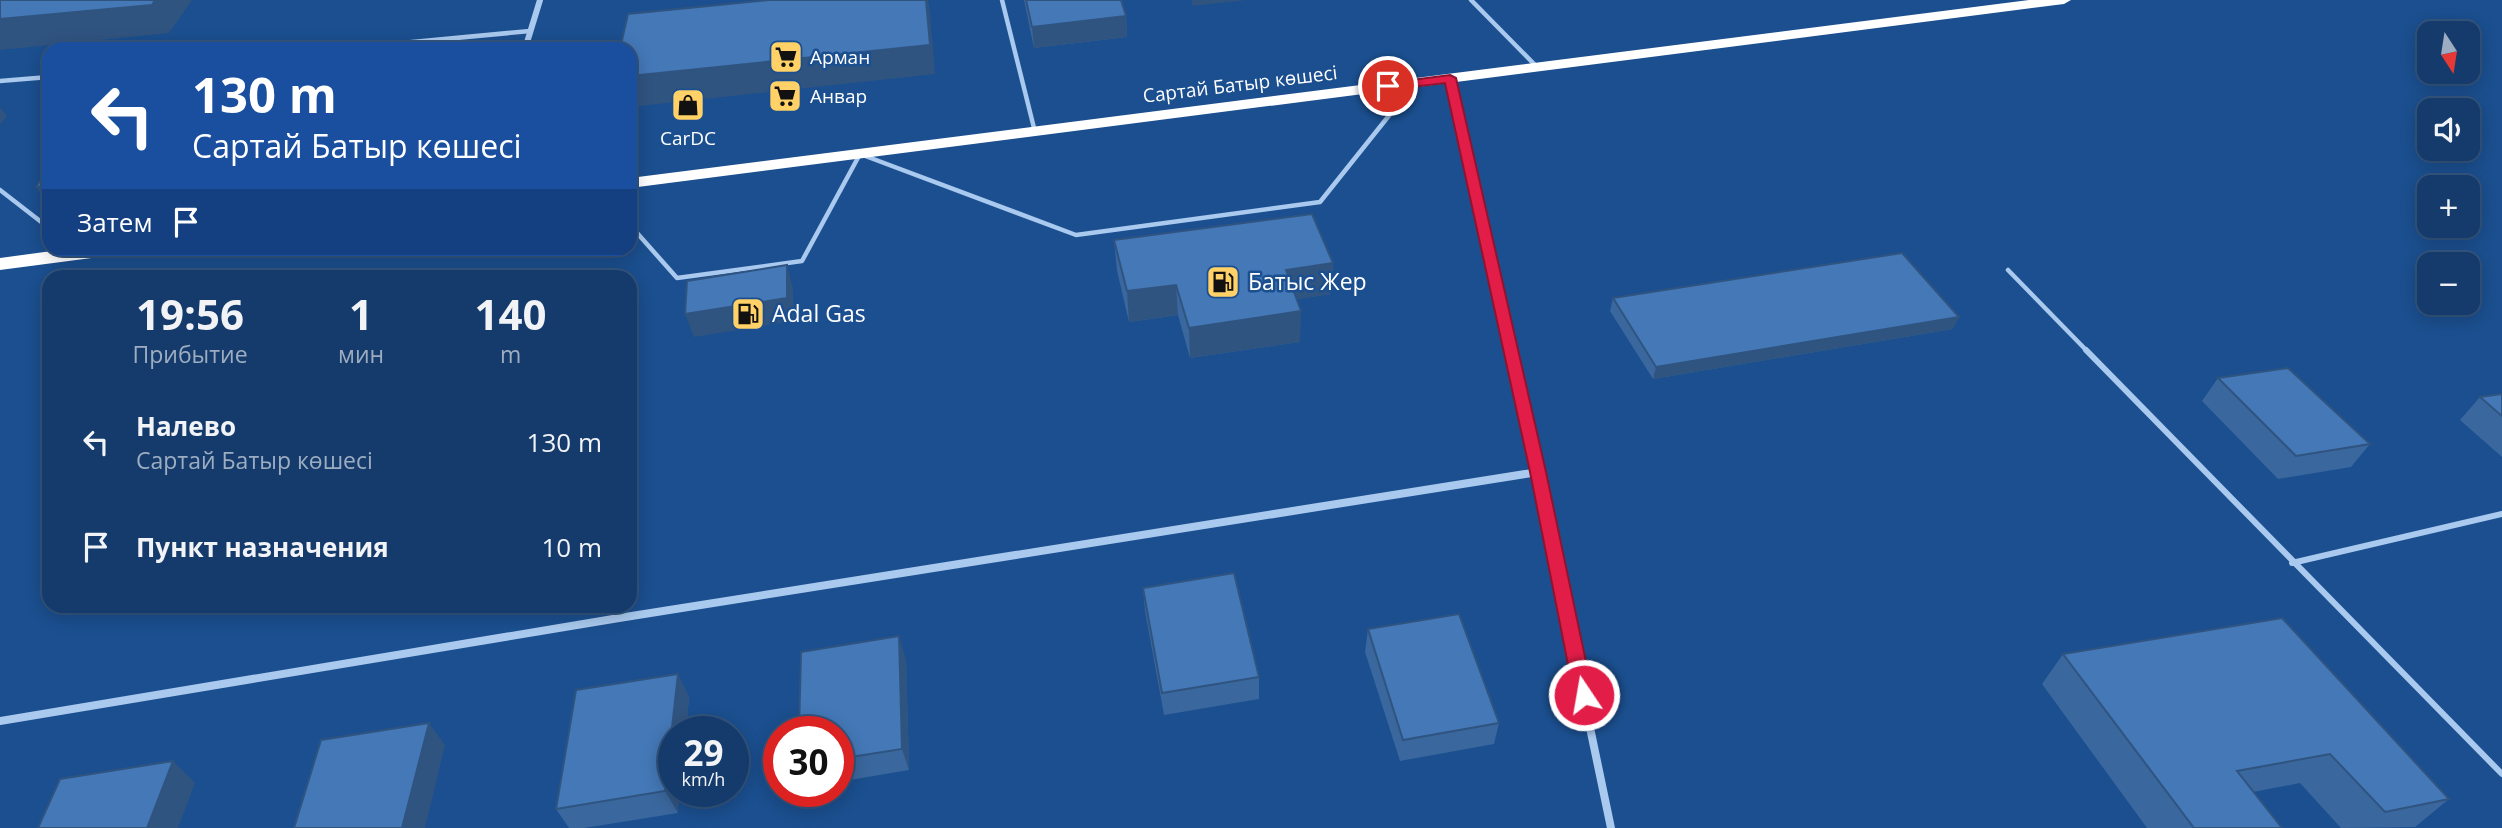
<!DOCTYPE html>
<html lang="ru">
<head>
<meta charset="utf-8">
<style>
	body { margin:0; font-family:"Open Sans",sans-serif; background:#214673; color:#f1f3f6; height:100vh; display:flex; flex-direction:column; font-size:26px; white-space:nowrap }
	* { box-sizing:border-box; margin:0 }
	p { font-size:23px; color:#9dadc1 }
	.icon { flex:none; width:38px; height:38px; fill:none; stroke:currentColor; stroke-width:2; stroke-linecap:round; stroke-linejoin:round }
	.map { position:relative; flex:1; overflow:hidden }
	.details { position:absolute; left:42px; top:270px; width:595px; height:343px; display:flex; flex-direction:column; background:#143b6b; border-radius:21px; box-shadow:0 4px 18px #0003,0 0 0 2px #33557e }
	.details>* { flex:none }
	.top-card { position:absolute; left:42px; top:42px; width:595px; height:214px; border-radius:21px; box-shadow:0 4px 18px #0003,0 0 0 2px #33557e; background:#1a4fa0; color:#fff; overflow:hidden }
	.needle { width:46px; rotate:168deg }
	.tools { position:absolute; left:2417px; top:21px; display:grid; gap:14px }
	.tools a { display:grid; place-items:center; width:63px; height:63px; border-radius:14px; background:#143b6b; box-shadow:0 4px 18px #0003,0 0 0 2px #33557e; font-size:35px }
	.speed { position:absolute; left:658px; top:716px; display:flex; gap:14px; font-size:35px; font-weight:700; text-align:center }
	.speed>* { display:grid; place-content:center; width:91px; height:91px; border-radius:50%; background:#143b6b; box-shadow:0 4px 18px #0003,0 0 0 2px #33557e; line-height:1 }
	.speed small { font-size:18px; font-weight:400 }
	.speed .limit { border:10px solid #d22; background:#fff; color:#111 }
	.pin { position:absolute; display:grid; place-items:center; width:60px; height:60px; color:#fff; margin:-30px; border:4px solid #fff; border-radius:50%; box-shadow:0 2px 7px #0007 }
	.me { position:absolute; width:77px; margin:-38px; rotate:348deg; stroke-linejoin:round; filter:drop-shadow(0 0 5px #0008) }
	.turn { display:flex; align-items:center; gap:24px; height:147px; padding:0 35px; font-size:32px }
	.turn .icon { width:91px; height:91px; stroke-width:2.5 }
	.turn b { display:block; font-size:49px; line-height:60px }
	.then { display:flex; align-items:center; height:66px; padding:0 35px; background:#0003; gap:14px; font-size:26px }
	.eta { display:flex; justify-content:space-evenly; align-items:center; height:119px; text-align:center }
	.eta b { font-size:42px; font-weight:700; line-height:49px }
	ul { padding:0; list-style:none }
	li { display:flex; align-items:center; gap:21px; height:105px; padding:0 35px }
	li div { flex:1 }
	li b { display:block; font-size:26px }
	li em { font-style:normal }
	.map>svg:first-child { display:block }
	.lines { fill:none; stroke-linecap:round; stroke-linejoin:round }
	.lane-far1 { stroke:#a9c9ee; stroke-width:4.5 }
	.lane { stroke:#a9c9ee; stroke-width:6 }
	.street-far1 { stroke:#a9c9ee; stroke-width:6 }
	.street { stroke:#a9c9ee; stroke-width:8 }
	.highway { fill:#fff; fill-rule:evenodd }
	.wall { fill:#3a679d }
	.shaded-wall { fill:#305480 }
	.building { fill:#4478b7; stroke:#305480; stroke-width:2 }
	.route { fill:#e11d48; stroke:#92132f; stroke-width:2 }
	.labels { text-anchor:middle; stroke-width:5; stroke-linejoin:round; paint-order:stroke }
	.far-poi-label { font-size:19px; fill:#fff; stroke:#1b4f8f; text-anchor:start }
	.far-street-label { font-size:19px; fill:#fff; stroke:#1b4f8f }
	.poi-label { font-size:23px; fill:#fff; stroke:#1b4f8f; text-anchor:start }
</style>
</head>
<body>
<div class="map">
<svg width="2502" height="828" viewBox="0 0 2502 828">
	<rect width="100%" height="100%" fill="#1b4f8f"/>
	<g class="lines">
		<!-- lane-far1 -->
		<path class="lane-far1" d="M1002 0 1035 132
			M1471 0 1536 66
			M338 49 530 31
			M0 81 49 77
			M0 190 49 228
			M630 225 677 278 802 261 860 154 1076 235 1320 202 1415 83
			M2008 270 2088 352"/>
		<!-- lane -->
		<path class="lane" d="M2086 350 2502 774
			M2292 563 2502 514"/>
		<!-- street-far1 -->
		<path class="street-far1" d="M525 49 540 0
			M1450 78 1511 352"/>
		<!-- street -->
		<path class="street" d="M1511 350 1611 828
			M0 721 619 618 1538 472"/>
		<!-- highway -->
		<path class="highway" d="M2029 0H2071L2064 4 630 188V178Z
			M74 248H131L122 254 0 270V258Z"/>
	</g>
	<!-- wall -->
	<path class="wall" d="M1024 0H1121L1126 16 1127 37 1034 48Z
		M1114 240 1333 263 1331 294 1297 299 1300 342 1190 358 1178 315 1129 322 1117 271Z
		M1613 298 1953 329 1653 379 1610 311Z
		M2218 378 2370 444 2351 467 2278 479 2202 401Z
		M2502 394V457L2460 420 2480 397Z
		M1143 588 1259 677V699L1164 715 1145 611Z
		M1368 629 1499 723 1494 744 1400 761 1365 652Z
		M2063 654 2449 799 2415 827 2341 828 2300 783 2253 792 2282 828H2147L2042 684Z
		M906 659 909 770 838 782V732Z
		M689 696 686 732H674L678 813 584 828H569L556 809Z"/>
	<!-- shaded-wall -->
	<path class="shaded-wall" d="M155 0H192L169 33 0 50V19Z
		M928 0 930 13 935 74 630 107V76Z
		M1192 0H1247L1192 6Z
		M1126 16 1127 37 1034 48 1032 27Z
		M0 107 7 116 0 125Z
		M49 186V205L36 187Z
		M1333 263 1331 294 1285 301 1286 270Z
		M787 265 793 288 794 321 694 337 685 314Z
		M1176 285 1178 315 1129 322 1127 291Z
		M1301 311 1300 342 1190 358 1189 328Z
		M1959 317 1953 329 1653 379 1656 367Z
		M899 636 906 659 909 770 902 749Z
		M678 674 689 696 686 732H674V791H680L678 813 665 791Z
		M429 723 445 745 425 828H402Z
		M173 761 195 783 178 828H147Z"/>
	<!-- building -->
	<path class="building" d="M0 0H155L152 5 0 19Z
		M769 0H926L930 45 630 76V49H620L628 14Z
		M1026 0H1121L1126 16 1032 27Z
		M49 167V186L36 187Z
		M1312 214 1333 263 1286 270 1301 311 1189 328 1176 285 1127 291 1114 240Z
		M1902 253 1959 317 1656 367 1613 298Z
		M787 265V298L685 314 687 281Z
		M2288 368 2370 444 2296 456 2218 378Z
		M2502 394V416L2480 397Z
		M1234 573 1259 677 1162 693 1143 588Z
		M1459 614 1499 723 1403 740 1368 629Z
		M2282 618 2449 799 2385 812 2330 754 2237 771 2282 828H2194L2063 654Z
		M899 636 902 749 838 759V732H799L801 652Z
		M678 674 665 791 556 809 576 690Z
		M429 723 402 828H294L321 740Z
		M173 761 147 828H38L60 779Z"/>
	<!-- route -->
	<path class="route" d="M1450 75 1456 78 1546 472 1593 695 1590 701 1584 703 1577 701 1574 695 1530 472 1445 83 1388 90 1382 86 1388 83Z"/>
	<!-- icons -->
	<defs>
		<symbol id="supermarket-square" viewBox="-11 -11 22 22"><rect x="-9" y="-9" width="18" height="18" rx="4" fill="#ffd166" stroke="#1b4f8f"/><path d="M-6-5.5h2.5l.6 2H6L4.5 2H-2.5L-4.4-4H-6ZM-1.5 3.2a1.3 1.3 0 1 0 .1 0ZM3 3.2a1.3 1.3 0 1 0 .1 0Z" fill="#111"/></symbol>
		<symbol id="shop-square" viewBox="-11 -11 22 22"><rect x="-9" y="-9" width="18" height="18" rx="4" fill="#ffd166" stroke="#1b4f8f"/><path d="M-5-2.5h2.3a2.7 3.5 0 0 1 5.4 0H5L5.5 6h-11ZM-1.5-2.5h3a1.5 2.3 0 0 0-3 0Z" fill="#111"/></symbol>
		<symbol id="fuel-square" viewBox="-11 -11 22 22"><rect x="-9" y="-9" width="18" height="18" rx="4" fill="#ffd166" stroke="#1b4f8f"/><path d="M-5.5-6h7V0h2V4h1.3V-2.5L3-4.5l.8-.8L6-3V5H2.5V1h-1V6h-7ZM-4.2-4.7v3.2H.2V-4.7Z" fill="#111"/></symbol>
	</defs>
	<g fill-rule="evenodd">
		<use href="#supermarket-square" x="767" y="38" width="38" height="38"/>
		<use href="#supermarket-square" x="766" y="77" width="38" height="38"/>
		<use href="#shop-square" x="669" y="86" width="38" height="38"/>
		<use href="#fuel-square" x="1204" y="263" width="38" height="38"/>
		<use href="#fuel-square" x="729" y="295" width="38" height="38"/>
	</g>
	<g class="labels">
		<!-- far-poi labels -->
		<g class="far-poi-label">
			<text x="810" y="64">Арман</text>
			<text x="810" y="103">Анвар</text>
			<text x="688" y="145" text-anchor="middle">CarDC</text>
		</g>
		<!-- far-street labels -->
		<g class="far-street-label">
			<text transform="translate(1240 84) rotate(-7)" y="7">Сартай Батыр көшесі</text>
		</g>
		<!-- poi labels -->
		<g class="poi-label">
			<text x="1248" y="290">Батыс Жер</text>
			<text x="772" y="322">Adal Gas</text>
		</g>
	</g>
</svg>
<div class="tools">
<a><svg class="needle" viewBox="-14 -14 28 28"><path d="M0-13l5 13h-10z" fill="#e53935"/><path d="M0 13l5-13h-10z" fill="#9dadc1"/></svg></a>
<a><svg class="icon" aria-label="sound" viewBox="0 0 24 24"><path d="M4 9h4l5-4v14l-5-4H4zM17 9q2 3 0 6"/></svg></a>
<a>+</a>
<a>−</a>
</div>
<div class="speed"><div>29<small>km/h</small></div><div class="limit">30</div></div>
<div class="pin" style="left:1388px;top:86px;background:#d93025"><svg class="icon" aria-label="arrive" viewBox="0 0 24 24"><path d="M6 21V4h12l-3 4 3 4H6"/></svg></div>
<svg class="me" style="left:1584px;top:695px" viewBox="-20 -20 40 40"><circle r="17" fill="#e11d48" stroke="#fff" stroke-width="3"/><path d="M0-11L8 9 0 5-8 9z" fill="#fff"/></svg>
<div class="top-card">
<div class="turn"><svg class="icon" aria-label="left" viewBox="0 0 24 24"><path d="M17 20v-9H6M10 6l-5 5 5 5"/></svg><div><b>130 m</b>Сартай Батыр көшесі</div></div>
<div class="then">Затем<svg class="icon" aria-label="arrive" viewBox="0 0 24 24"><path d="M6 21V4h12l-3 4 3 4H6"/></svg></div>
</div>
<section class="details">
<div class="eta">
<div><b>19:56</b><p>Прибытие</p></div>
<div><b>1</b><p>мин</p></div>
<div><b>140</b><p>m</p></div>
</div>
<ul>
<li><svg class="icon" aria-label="left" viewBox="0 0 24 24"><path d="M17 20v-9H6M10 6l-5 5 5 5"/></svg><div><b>Налево</b><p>Сартай Батыр көшесі</p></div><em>130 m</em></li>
<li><svg class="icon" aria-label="arrive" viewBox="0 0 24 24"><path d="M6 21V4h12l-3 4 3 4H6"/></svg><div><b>Пункт назначения</b></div><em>10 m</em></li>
</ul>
</section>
</div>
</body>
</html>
